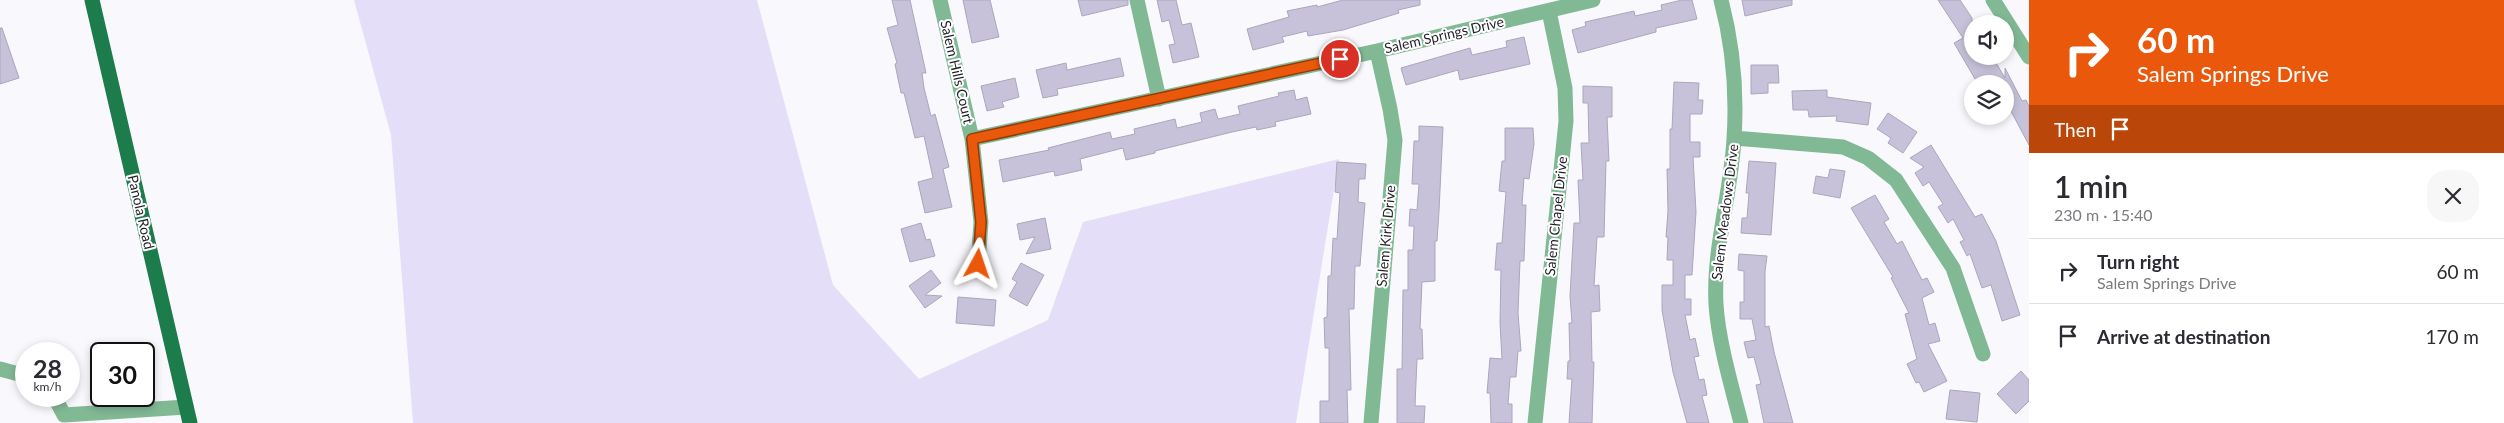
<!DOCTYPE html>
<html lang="en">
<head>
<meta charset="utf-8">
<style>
	body { margin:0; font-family:Lato,sans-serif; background:#f7f7f7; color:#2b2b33; height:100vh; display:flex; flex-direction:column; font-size:19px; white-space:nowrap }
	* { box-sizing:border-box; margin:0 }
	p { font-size:16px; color:#7c7c81 }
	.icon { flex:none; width:28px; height:28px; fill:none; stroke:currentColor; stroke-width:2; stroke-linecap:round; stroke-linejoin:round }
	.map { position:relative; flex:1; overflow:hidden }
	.panel { display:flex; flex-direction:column; background:#fff; width:475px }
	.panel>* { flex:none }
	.top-card { background:#ea580c; color:#fff; overflow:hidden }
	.fabs { position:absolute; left:1964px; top:15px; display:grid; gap:10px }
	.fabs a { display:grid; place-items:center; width:50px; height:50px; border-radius:50%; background:#fff; box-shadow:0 2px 8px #0003; font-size:25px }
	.speed { position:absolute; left:15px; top:342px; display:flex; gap:10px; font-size:25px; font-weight:700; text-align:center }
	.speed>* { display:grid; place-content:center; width:65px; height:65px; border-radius:50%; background:#fff; box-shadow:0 2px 8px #0003; line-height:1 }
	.speed small { font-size:12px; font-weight:400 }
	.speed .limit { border:2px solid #111; border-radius:8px; background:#fff; color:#111 }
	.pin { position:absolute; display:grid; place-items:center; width:42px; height:42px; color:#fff; margin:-21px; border:2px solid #fff; border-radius:50%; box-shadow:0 1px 5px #0007 }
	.me { position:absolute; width:55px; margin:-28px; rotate:5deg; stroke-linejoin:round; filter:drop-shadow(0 0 4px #0008) }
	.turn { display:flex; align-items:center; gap:18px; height:105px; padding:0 25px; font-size:22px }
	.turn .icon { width:65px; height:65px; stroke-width:2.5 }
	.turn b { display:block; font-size:35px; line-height:42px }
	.then { display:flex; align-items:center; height:48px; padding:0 25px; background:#0003; gap:10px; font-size:19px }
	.round { display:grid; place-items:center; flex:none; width:52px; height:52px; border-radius:20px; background:#f7f7f7 }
	.headline { display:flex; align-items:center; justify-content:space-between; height:85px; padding:0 25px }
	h1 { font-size:30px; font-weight:600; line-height:38px }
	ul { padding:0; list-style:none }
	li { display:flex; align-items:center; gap:15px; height:65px; padding:0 25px; border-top:1px solid #e1e1e2 }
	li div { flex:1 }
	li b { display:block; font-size:19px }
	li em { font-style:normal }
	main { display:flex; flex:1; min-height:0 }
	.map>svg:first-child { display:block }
	.green { fill:#e4def8 }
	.building { fill:#c7c2d9; stroke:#aaa6bc }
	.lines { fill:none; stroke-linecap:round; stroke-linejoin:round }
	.minor { stroke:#82b995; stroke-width:15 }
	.major { stroke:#1c7c4b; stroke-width:15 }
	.route-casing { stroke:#983908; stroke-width:12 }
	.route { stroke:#ea580c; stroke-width:9 }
	.labels { text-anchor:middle; stroke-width:4; stroke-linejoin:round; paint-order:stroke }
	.street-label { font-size:14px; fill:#211f27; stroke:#fff }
</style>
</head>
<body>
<main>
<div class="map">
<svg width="2029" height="423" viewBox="0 0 2029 423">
	<rect width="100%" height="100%" fill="#f9f9fd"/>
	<!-- green -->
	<path class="green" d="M354 0H757L833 285 919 379 1048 320 1083 222 1339 159 1296 423H413L391 135Z"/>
	<!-- building -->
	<path class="building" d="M892 0H910L926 73H922L924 88 931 116 935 114 949 167 943 169 952 207 925 213 918 182 933 178 924 136 915 138 904 93H901L895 64 897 63 887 28 898 25Z
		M963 0H990L999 37 972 43Z
		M1078 0H1128V5L1082 16Z
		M1157 0H1176L1182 25 1191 23 1199 57 1173 63 1169 45 1175 44 1169 20 1162 22Z
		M1343 0H1420V5L1398 10 1399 13 1343 30 1308 36 1307 31 1282 37 1284 42 1253 50 1247 29 1289 17 1287 11 1317 5V7Z
		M1682 0H1692L1697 19 1656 28V32L1578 53 1572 30 1586 26 1585 22 1634 11 1635 16 1662 10 1661 5Z
		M1742 0H1792V5L1745 16Z
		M1938 0H1960L1972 18V56H1992L2005 78V68L2022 101 2026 100 2029 106V145L2005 100V84H1978L1954 43 1963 38Z
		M0 28H2L19 78 0 84Z
		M1524 37 1530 64 1460 80 1458 70 1406 85 1401 68 1470 48 1472 55 1507 47 1506 41Z
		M1120 58 1124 76 1057 89 1058 95 1043 98 1036 70 1066 63 1067 70Z
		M1751 65H1778L1779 83H1768V93L1751 94Z
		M1015 78 1019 97 1002 102 1004 107 987 111 981 86Z
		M1674 82 1699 83 1698 100H1703L1702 114H1690V142H1700V157H1693L1696 212 1692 275H1685V299H1691V315H1685L1690 340 1695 338 1699 356 1694 357 1699 380 1704 379 1707 395 1702 396 1709 423H1687L1673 372 1662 310V285H1673V260H1667L1668 237H1666L1668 211 1667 169H1670V129H1672Z
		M1583 86 1612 87V117H1607L1609 161H1606L1604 237H1597L1594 286 1599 285 1600 311 1591 312 1592 362H1594L1592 423H1569L1572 379H1567L1568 361H1570L1569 323H1572L1570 296 1574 223H1580L1578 180H1583L1581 143H1589L1588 103H1583Z
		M1294 90 1296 100 1307 97 1311 114 1275 122 1276 126 1257 130 1256 127 1232 132 1155 151V153L1126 160 1123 148 1080 159 1082 170 1055 176 1054 171 1003 182 999 160 1049 150 1048 148 1110 132 1112 139 1135 134 1134 129 1175 119 1177 128 1202 122 1200 113 1215 109 1218 119 1240 114 1238 106 1279 96 1278 93Z
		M1827 90V97L1871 103 1868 125 1836 121 1837 116 1809 117 1808 110H1793L1792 91Z
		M1888 113 1917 132 1903 153 1888 143 1891 138 1877 129Z
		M1419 126 1443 127 1439 211 1437 241H1435V281L1422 282 1420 329H1422L1423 359H1417L1415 406H1425L1424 423H1397V369H1402L1403 290H1408V250H1413L1414 226H1409L1410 209 1417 210 1419 184H1412L1414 141H1419Z
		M1505 128H1533L1534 144 1529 179 1524 178 1522 205H1526L1524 261H1520L1518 313 1521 351H1518L1516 377H1510L1508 404H1512V423H1491L1490 393H1487L1490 358 1502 359 1500 323 1501 270H1495L1497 243H1502L1506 192 1499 191 1502 161H1505Z
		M1931 145 1975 217 1982 214 1996 241 2020 315 2002 321 1991 285 1982 288 1970 254 1967 256 1960 242 1964 240 1953 219 1948 223 1938 207 1943 204 1929 182 1923 186 1915 173 1924 167 1910 158Z
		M1749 161 1776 163 1771 235 1741 233 1742 218H1747L1749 193H1746Z
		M1337 162 1366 164 1365 179H1359L1358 202 1365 203 1360 266H1355L1354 309H1349L1351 390H1347L1348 423H1320V401H1329V348H1325L1324 318 1327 317 1328 276H1331L1333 238 1337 239 1340 193 1335 192Z
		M1830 169 1845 171 1840 198 1813 193 1816 176 1828 178Z
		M1875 195 1889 219 1884 222 1897 244 1902 241 1922 280 1927 278 1934 292 1922 298 1929 325 1935 323 1940 341 1928 344 1947 381 1924 392 1919 382 1916 383 1907 364 1917 359 1905 314 1909 313 1891 278 1893 277 1851 208Z
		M1045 218 1051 249 1026 254 1035 237 1020 240 1017 224Z
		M921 223 926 240 930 239 935 256 910 262 901 229Z
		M1739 254 1767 256 1765 272V327L1769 326 1774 352 1793 423H1764L1756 385 1761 384 1754 357 1748 358 1744 342 1756 340 1752 319H1740V302H1744V271L1738 270Z
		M1021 263 1044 275 1027 306 1009 296 1017 282 1012 279Z
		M931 270 941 283 925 295 942 296 925 308 909 286Z
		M958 297 996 300 994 326 956 323Z
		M2021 371 2029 380V401L2016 414 1997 394Z
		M1950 390 1980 393 1977 422 1946 419Z"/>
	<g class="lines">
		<!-- minor -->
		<path class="minor" d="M940 0 972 139 981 222 978 264
			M1137 0 1159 99
			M1721 0C1733 45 1737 93 1734 139 1731 194 1713 249 1716 304 1718 340 1732 388 1741 423
			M1993 0 2029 57
			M1734 138 1843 147 1868 158 1896 180 1953 268 1983 354
			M972 139 1377 51 1593 0
			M0 369 26 376
			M54 396 64 415 186 407
			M1371 423 1395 140 1390 109 1377 51
			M1535 423 1566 121 1565 88 1549 11"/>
		<!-- major -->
		<path class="major" d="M92 0 190 423"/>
	</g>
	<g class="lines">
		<defs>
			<path id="route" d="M978 264 981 222 972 139 1340 59"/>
		</defs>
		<!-- route casing -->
		<use href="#route" class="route-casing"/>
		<!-- route -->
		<use href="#route" class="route"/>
	</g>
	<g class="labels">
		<!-- street labels -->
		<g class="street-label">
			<text transform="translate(1444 35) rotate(-13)" y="5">Salem Springs Drive</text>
			<text transform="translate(957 72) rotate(77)" y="5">Salem Hills Court</text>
			<text transform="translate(141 212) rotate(77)" y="5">Panola Road</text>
			<text transform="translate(1725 212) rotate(-83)" y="5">Salem Meadows Drive</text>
			<text transform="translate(1556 216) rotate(-84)" y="5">Salem Chapel Drive</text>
			<text transform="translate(1386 236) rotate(-85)" y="5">Salem Kirk Drive</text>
		</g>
	</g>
</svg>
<div class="fabs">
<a><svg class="icon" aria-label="sound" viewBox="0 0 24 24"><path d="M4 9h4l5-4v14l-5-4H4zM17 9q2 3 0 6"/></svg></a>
<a><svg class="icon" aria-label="layers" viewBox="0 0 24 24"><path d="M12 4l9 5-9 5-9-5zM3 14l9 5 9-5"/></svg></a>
</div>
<div class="speed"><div>28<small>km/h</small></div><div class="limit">30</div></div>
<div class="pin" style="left:1340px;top:59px;background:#d93025"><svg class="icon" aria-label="arrive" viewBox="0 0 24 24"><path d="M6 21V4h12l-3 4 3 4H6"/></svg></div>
<svg class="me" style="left:978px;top:264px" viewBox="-20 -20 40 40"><path d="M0-17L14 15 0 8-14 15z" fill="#ea580c" stroke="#fff" stroke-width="4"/></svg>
</div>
<section class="panel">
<div class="top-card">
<div class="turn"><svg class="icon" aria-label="right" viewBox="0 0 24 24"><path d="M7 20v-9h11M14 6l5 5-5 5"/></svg><div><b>60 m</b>Salem Springs Drive</div></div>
<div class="then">Then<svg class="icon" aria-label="arrive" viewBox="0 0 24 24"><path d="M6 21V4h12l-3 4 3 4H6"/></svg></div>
</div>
<div class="headline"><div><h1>1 min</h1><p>230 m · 15:40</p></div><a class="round"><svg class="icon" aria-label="close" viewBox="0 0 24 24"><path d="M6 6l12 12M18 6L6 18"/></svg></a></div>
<ul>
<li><svg class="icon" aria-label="right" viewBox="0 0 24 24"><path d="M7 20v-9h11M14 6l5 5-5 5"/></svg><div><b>Turn right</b><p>Salem Springs Drive</p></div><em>60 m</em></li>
<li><svg class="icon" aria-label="arrive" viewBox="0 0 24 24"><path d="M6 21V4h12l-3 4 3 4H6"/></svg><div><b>Arrive at destination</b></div><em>170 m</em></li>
</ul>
</section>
</main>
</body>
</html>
